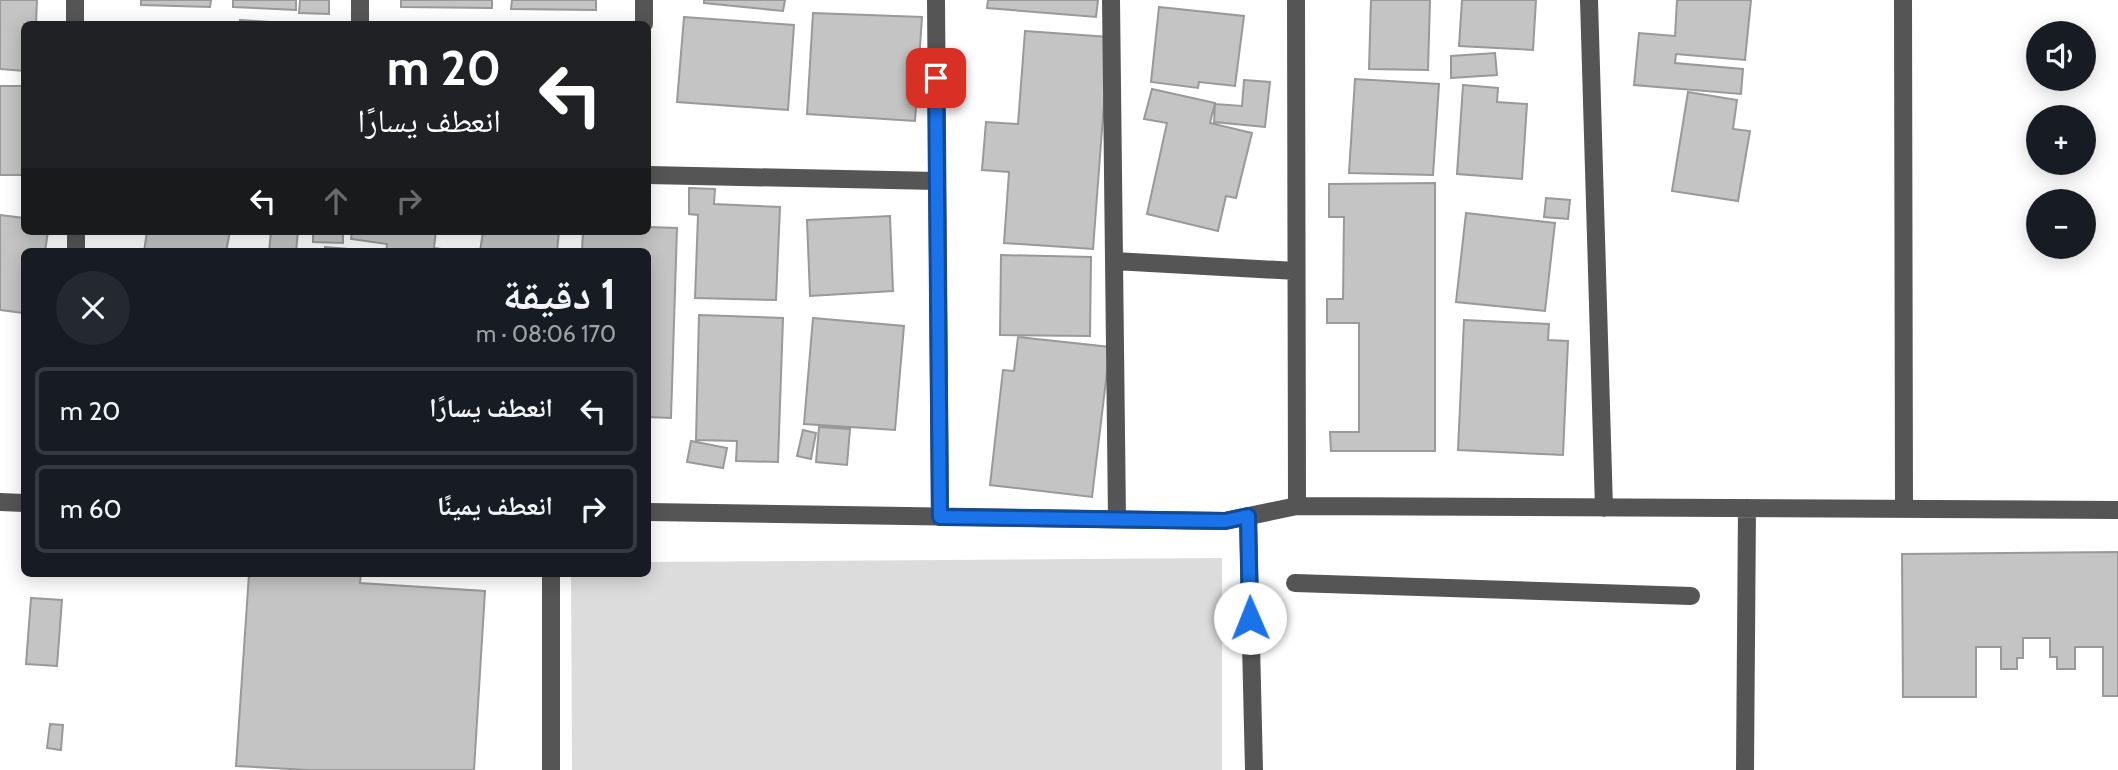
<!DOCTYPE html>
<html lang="ar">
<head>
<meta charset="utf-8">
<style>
	body { margin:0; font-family:Cabin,"Noto Naskh Arabic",sans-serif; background:#242831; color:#f1f3f6; direction:rtl; height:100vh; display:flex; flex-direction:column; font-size:26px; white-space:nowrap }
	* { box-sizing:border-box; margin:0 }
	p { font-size:23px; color:#9ea1a6 }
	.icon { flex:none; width:38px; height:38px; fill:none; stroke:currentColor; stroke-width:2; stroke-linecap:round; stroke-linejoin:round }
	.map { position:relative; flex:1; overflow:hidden; direction:ltr }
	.details { position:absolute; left:21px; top:248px; width:630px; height:329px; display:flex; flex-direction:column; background:#171b24; border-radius:10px; box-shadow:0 4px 18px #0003; direction:rtl }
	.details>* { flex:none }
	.banner { position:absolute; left:21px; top:21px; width:630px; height:214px; border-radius:10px; box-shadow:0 4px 18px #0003; direction:rtl; background:#202124; color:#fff; overflow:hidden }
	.buttons { position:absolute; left:2026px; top:21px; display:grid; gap:14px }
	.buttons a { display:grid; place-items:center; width:70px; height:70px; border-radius:50%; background:#171b24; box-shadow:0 4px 18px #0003; font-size:35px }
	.pin { position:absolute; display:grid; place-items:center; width:60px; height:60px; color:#fff; margin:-30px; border-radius:14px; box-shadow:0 4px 10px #0006 }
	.me { position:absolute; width:77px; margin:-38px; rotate:359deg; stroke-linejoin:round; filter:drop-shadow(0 0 5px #0008) }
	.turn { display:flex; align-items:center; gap:24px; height:147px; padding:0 35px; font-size:32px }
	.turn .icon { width:91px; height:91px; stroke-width:2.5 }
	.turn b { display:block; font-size:49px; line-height:60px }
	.lanes { display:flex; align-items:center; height:66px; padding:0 35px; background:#0003; justify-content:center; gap:35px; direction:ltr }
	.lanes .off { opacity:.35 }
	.round { display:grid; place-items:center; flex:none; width:74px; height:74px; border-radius:37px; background:#242831 }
	.overview { display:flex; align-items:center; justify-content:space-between; height:119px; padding:0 35px }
	h1 { font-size:42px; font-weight:800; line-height:52px }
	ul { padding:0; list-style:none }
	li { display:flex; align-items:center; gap:21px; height:88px; margin:0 14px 10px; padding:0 21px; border:4px solid #363941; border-radius:10px }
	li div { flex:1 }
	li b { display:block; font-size:26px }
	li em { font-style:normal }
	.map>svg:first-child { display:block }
	.green { fill:#dcdcdc }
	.building { fill:#c4c4c4; stroke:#999; stroke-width:2 }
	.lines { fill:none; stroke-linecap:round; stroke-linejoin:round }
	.minor { stroke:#555; stroke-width:18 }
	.route-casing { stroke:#114b97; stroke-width:18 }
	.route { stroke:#1a73e8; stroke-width:12 }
</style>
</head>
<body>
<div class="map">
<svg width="2118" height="770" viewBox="0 0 2118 770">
	<rect width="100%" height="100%" fill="#fff"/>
	<!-- green -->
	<path class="green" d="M1222 558V770H572L571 574H648V562Z"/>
	<!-- building -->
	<path class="building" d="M0 0H37L36 24H24V71L0 69Z
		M141 0H211L210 7 141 5Z
		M233 0H296V10L233 7Z
		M300 0H329V14L299 13Z
		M401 0H492V8L401 7Z
		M512 0H596V10L511 9Z
		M704 0H785L783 11 704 3Z
		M988 0H1098L1096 17 987 8Z
		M1371 0H1430L1428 70 1369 69Z
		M1462 0H1536L1533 50 1459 46Z
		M1677 0H1751L1745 60 1676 54 1675 63 1743 69 1741 94 1634 85 1639 33 1675 36Z
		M1159 7 1244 16 1235 86 1199 82 1198 88 1151 82Z
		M813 13 922 17 915 121 807 114Z
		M684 17 794 25 788 110 677 102Z
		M240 20 302 24H240Z
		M1025 31 1109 37 1093 249 1004 243 1009 172 982 170 986 122 1018 124Z
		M1495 53 1497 75 1451 78V56Z
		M1355 79 1439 84 1433 175 1349 173Z
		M1244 80 1270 82 1265 127 1214 122 1215 104 1242 106Z
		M1463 85 1498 88 1497 102 1527 104 1522 179 1457 174Z
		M0 86H24V175H0Z
		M1152 89 1215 103 1210 123 1252 133 1236 198 1226 196 1218 231 1147 214 1167 123 1144 119Z
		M1688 92 1737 100 1733 129 1750 131 1738 201 1672 191Z
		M1435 183V451H1331L1330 432H1359V323H1327V299H1343L1344 217H1329V184Z
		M689 188 715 189 714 204 780 207 776 300 695 298 698 215 689 214Z
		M1546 198 1570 200 1568 219 1544 217Z
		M1466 213 1555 223 1545 311 1456 302Z
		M0 215 24 218V231H48L45 252H24V313L0 310Z
		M890 216 893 291 810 296 807 220Z
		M648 227 677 228 671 418 648 417V252H582L583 231H648Z
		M147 231H230L226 252H144Z
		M271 231H298L296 252H269Z
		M313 231H343V243L313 242Z
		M352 231H436L434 248 463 252H386L387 244 351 239Z
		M483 231H559L557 252H480Z
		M325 247 348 249V252H325Z
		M1001 255 1091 257 1090 336 1000 335Z
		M699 315 783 318 778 462 736 461 737 441 696 440Z
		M813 318 904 326 895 430 804 424Z
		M1464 320 1549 324 1548 340 1568 341 1563 455 1458 450Z
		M1018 337 1110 347 1092 497 990 485 1003 370 1014 371Z
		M819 427 850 429 847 465 816 462Z
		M803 430 816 433 811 459 797 456Z
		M691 441 727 448 723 468 687 462Z
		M2118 552V696H2103V647H2075V669H2057V657H2050V638H2023V658H2017V669H2001V647H1976V697H1903L1902 554Z
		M249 574H361L360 583 485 591 474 770H308L236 766Z
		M31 598 62 600 57 666 26 664Z
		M50 724 63 725 61 750 47 748Z"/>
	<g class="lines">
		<!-- minor -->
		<path class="minor" d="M75 0V24
			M360 0V24
			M644 0V24
			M936 0 940 517
			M1111 0 1117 519
			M1296 0 1297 506
			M1589 0 1604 508
			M1903 0 1904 509
			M648 175 937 181
			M76 231V252
			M1114 261 1296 271
			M0 502 24 503
			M648 512 1225 521 1297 506 2118 510
			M1248 516 1254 770
			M1295 583 1691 596
			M551 770V574
			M1745 770 1747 508"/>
	</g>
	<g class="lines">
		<defs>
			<path id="route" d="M936 78 940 517 1225 521 1248 516 1250 618"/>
		</defs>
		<!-- route casing -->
		<use href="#route" class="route-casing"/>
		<!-- route -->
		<use href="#route" class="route"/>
	</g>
</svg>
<div class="buttons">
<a><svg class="icon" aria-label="sound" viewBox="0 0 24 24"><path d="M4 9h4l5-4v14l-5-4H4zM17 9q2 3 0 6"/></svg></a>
<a>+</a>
<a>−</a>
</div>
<div class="pin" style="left:936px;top:78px;background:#d93025"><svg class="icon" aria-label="arrive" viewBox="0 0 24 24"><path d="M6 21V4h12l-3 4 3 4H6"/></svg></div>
<svg class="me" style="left:1250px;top:618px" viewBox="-20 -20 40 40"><circle r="19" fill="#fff"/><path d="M0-13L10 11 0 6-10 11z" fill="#1a73e8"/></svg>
<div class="banner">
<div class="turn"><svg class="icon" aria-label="left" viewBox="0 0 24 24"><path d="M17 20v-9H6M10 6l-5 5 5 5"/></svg><div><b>20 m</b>انعطف يسارًا</div></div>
<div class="lanes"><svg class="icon" aria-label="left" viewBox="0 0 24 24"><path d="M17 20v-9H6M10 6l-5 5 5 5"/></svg><svg class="icon off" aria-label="ahead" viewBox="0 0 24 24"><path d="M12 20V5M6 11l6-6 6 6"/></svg><svg class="icon off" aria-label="right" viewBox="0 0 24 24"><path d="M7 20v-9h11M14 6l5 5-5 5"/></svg></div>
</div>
<section class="details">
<div class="overview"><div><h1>1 دقيقة</h1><p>170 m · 08:06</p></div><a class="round"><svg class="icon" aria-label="close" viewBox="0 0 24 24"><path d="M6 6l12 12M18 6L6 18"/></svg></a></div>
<ul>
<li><svg class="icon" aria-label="left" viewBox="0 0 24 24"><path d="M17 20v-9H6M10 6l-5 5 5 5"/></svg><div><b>انعطف يسارًا</b></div><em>20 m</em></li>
<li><svg class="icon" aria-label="right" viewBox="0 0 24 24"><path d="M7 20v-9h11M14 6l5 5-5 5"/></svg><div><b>انعطف يمينًا</b></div><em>60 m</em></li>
</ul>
</section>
</div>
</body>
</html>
